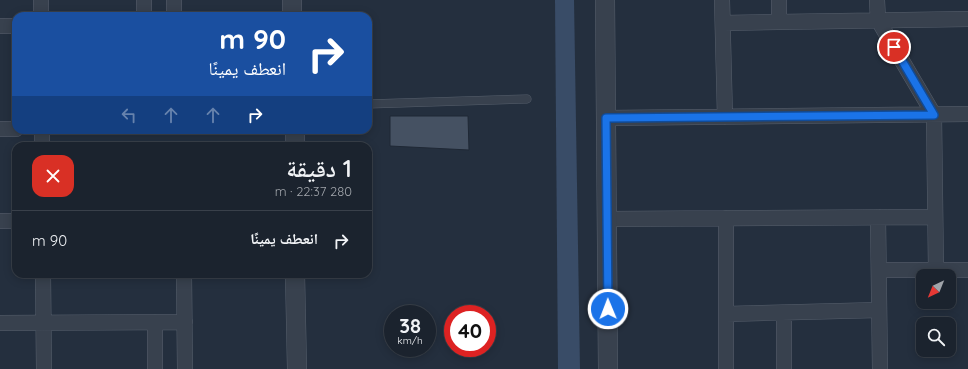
<!DOCTYPE html>
<html lang="ar">
<head>
<meta charset="utf-8">
<style>
	body { margin:0; font-family:Quicksand,"Noto Naskh Arabic",sans-serif; background:#282f3a; color:#f1f3f6; direction:rtl; height:100vh; display:flex; flex-direction:column; font-size:15px; white-space:nowrap }
	* { box-sizing:border-box; margin:0 }
	p { font-size:13px; color:#a0a4aa }
	.icon { flex:none; width:22px; height:22px; fill:none; stroke:currentColor; stroke-width:2; stroke-linecap:round; stroke-linejoin:round }
	.map { position:relative; flex:1; overflow:hidden; direction:ltr }
	.drawer { position:absolute; left:12px; top:142px; width:360px; height:136px; display:flex; flex-direction:column; background:#1b232e; border-radius:12px; box-shadow:0 2px 10px #0003,0 0 0 1px #39404a; direction:rtl }
	.drawer>* { flex:none }
	.guide { position:absolute; left:12px; top:12px; width:360px; height:122px; border-radius:12px; box-shadow:0 2px 10px #0003,0 0 0 1px #39404a; direction:rtl; background:#1a4fa0; color:#fff; overflow:hidden }
	.needle { width:26px; rotate:223deg }
	.buttons { position:absolute; left:916px; top:269px; display:grid; gap:8px }
	.buttons a { display:grid; place-items:center; width:40px; height:40px; border-radius:8px; background:#1b232e; box-shadow:0 2px 10px #0003,0 0 0 1px #39404a; font-size:20px }
	.speed { position:absolute; left:384px; top:305px; display:flex; gap:8px; font-size:20px; font-weight:700; text-align:center }
	.speed>* { display:grid; place-content:center; width:52px; height:52px; border-radius:50%; background:#1b232e; box-shadow:0 2px 10px #0003,0 0 0 1px #39404a; line-height:1 }
	.speed small { font-size:10px; font-weight:400 }
	.speed .limit { border:6px solid #d22; background:#fff; color:#111 }
	.pin { position:absolute; display:grid; place-items:center; width:34px; height:34px; color:#fff; margin:-17px; border:2px solid #fff; border-radius:50%; box-shadow:0 1px 4px #0007 }
	.me { position:absolute; width:44px; margin:-22px; rotate:359deg; stroke-linejoin:round; filter:drop-shadow(0 0 3px #0008) }
	.turn { display:flex; align-items:center; gap:14px; height:84px; padding:0 20px; font-size:18px }
	.turn .icon { width:52px; height:52px; stroke-width:2.5 }
	.turn b { display:block; font-size:28px; line-height:34px }
	.lanes { display:flex; align-items:center; height:38px; padding:0 20px; background:#0003; justify-content:center; gap:20px; direction:ltr }
	.lanes .off { opacity:.35 }
	.round { display:grid; place-items:center; flex:none; width:42px; height:42px; border-radius:12px; background:#282f3a }
	.summary { display:flex; align-items:center; justify-content:space-between; height:68px; padding:0 20px }
	h1 { font-size:24px; font-weight:600; line-height:30px }
	ul { padding:0; list-style:none }
	li { display:flex; align-items:center; gap:12px; height:60px; padding:0 20px; border-top:1px solid #39404a }
	li div { flex:1 }
	li b { display:block; font-size:15px }
	li em { font-style:normal }
	.map>svg:first-child { display:block }
	.green { fill:#263c3f }
	.water { fill:#394c67 }
	.building { fill:#455162; stroke:#1f2835 }
	.lines { fill:none; stroke-linecap:round; stroke-linejoin:round }
	.service-casing { stroke:#565f6c; stroke-width:9 }
	.minor-casing { stroke:#565f6c; stroke-width:16 }
	.tertiary-casing { stroke:#565f6c; stroke-width:20 }
	.service { stroke:#38414e; stroke-width:8 }
	.minor { stroke:#38414e; stroke-width:15 }
	.tertiary { stroke:#38414e; stroke-width:19 }
	.route-casing { stroke:#114b97; stroke-width:10 }
	.route { stroke:#1a73e8; stroke-width:7 }
</style>
</head>
<body>
<div class="map">
<svg width="968" height="369" viewBox="0 0 968 369">
	<rect width="100%" height="100%" fill="#242f3e"/>
	<!-- green -->
	<path class="green" d="M368 160H373V249H368Z"/>
	<!-- water -->
	<path class="water" d="M555 0H574L580 369H558Z"/>
	<!-- building -->
	<path class="building" d="M390 116H468L469 150 390 146Z"/>
	<g class="lines">
		<defs>
			<path id="service" d="M368 104 527 99"/>
			<path id="minor" d="M41 0V16
				M144 0V16
				M174 0V16
				M722 0 725 117
				M779 0V22
				M877 0 878 20 934 115 936 270
				M723 23 968 19
				M0 26H16
				M606 118 968 114
				M0 129H16
				M42 130V146
				M878 217 880 369
				M607 219 935 217
				M0 221H16
				M879 270H968
				M43 274 44 369
				M184 274 185 369
				M784 313V369
				M726 314 879 310
				M155 322V369
				M0 323 185 322
				M726 369V218"/>
			<path id="tertiary" d="M292 0V16
				M605 0 608 369
				M295 146V130
				M295 274 297 369"/>
		</defs>
		<!-- service casing -->
		<use href="#service" class="service-casing"/>
		<!-- minor casing -->
		<use href="#minor" class="minor-casing"/>
		<!-- tertiary casing -->
		<use href="#tertiary" class="tertiary-casing"/>
		<!-- service -->
		<use href="#service" class="service"/>
		<!-- minor -->
		<use href="#minor" class="minor"/>
		<!-- tertiary -->
		<use href="#tertiary" class="tertiary"/>
	</g>
	<g class="lines">
		<defs>
			<path id="route" d="M608 309 606 118 934 115 894 47"/>
		</defs>
		<!-- route casing -->
		<use href="#route" class="route-casing"/>
		<!-- route -->
		<use href="#route" class="route"/>
	</g>
</svg>
<div class="buttons">
<a><svg class="needle" viewBox="-14 -14 28 28"><path d="M0-13l5 13h-10z" fill="#e53935"/><path d="M0 13l5-13h-10z" fill="#a0a4aa"/></svg></a>
<a><svg class="icon" aria-label="search" viewBox="0 0 24 24"><circle cx="10" cy="10" r="6"/><path d="M15 15l6 6"/></svg></a>
</div>
<div class="speed"><div>38<small>km/h</small></div><div class="limit">40</div></div>
<div class="pin" style="left:894px;top:47px;background:#d93025"><svg class="icon" aria-label="arrive" viewBox="0 0 24 24"><path d="M6 21V4h12l-3 4 3 4H6"/></svg></div>
<svg class="me" style="left:608px;top:309px" viewBox="-20 -20 40 40"><circle r="17" fill="#1a73e8" stroke="#fff" stroke-width="3"/><path d="M0-11L8 9 0 5-8 9z" fill="#fff"/></svg>
<div class="guide">
<div class="turn"><svg class="icon" aria-label="right" viewBox="0 0 24 24"><path d="M7 20v-9h11M14 6l5 5-5 5"/></svg><div><b>90 m</b>انعطف يمينًا</div></div>
<div class="lanes"><svg class="icon off" aria-label="left" viewBox="0 0 24 24"><path d="M17 20v-9H6M10 6l-5 5 5 5"/></svg><svg class="icon off" aria-label="ahead" viewBox="0 0 24 24"><path d="M12 20V5M6 11l6-6 6 6"/></svg><svg class="icon off" aria-label="ahead" viewBox="0 0 24 24"><path d="M12 20V5M6 11l6-6 6 6"/></svg><svg class="icon" aria-label="right" viewBox="0 0 24 24"><path d="M7 20v-9h11M14 6l5 5-5 5"/></svg></div>
</div>
<section class="drawer">
<div class="summary"><div><h1>1 دقيقة</h1><p>280 m · 22:37</p></div><a class="round" style="background:#d93025;color:#fff"><svg class="icon" aria-label="close" viewBox="0 0 24 24"><path d="M6 6l12 12M18 6L6 18"/></svg></a></div>
<ul>
<li><svg class="icon" aria-label="right" viewBox="0 0 24 24"><path d="M7 20v-9h11M14 6l5 5-5 5"/></svg><div><b>انعطف يمينًا</b></div><em>90 m</em></li>
</ul>
</section>
</div>
</body>
</html>
